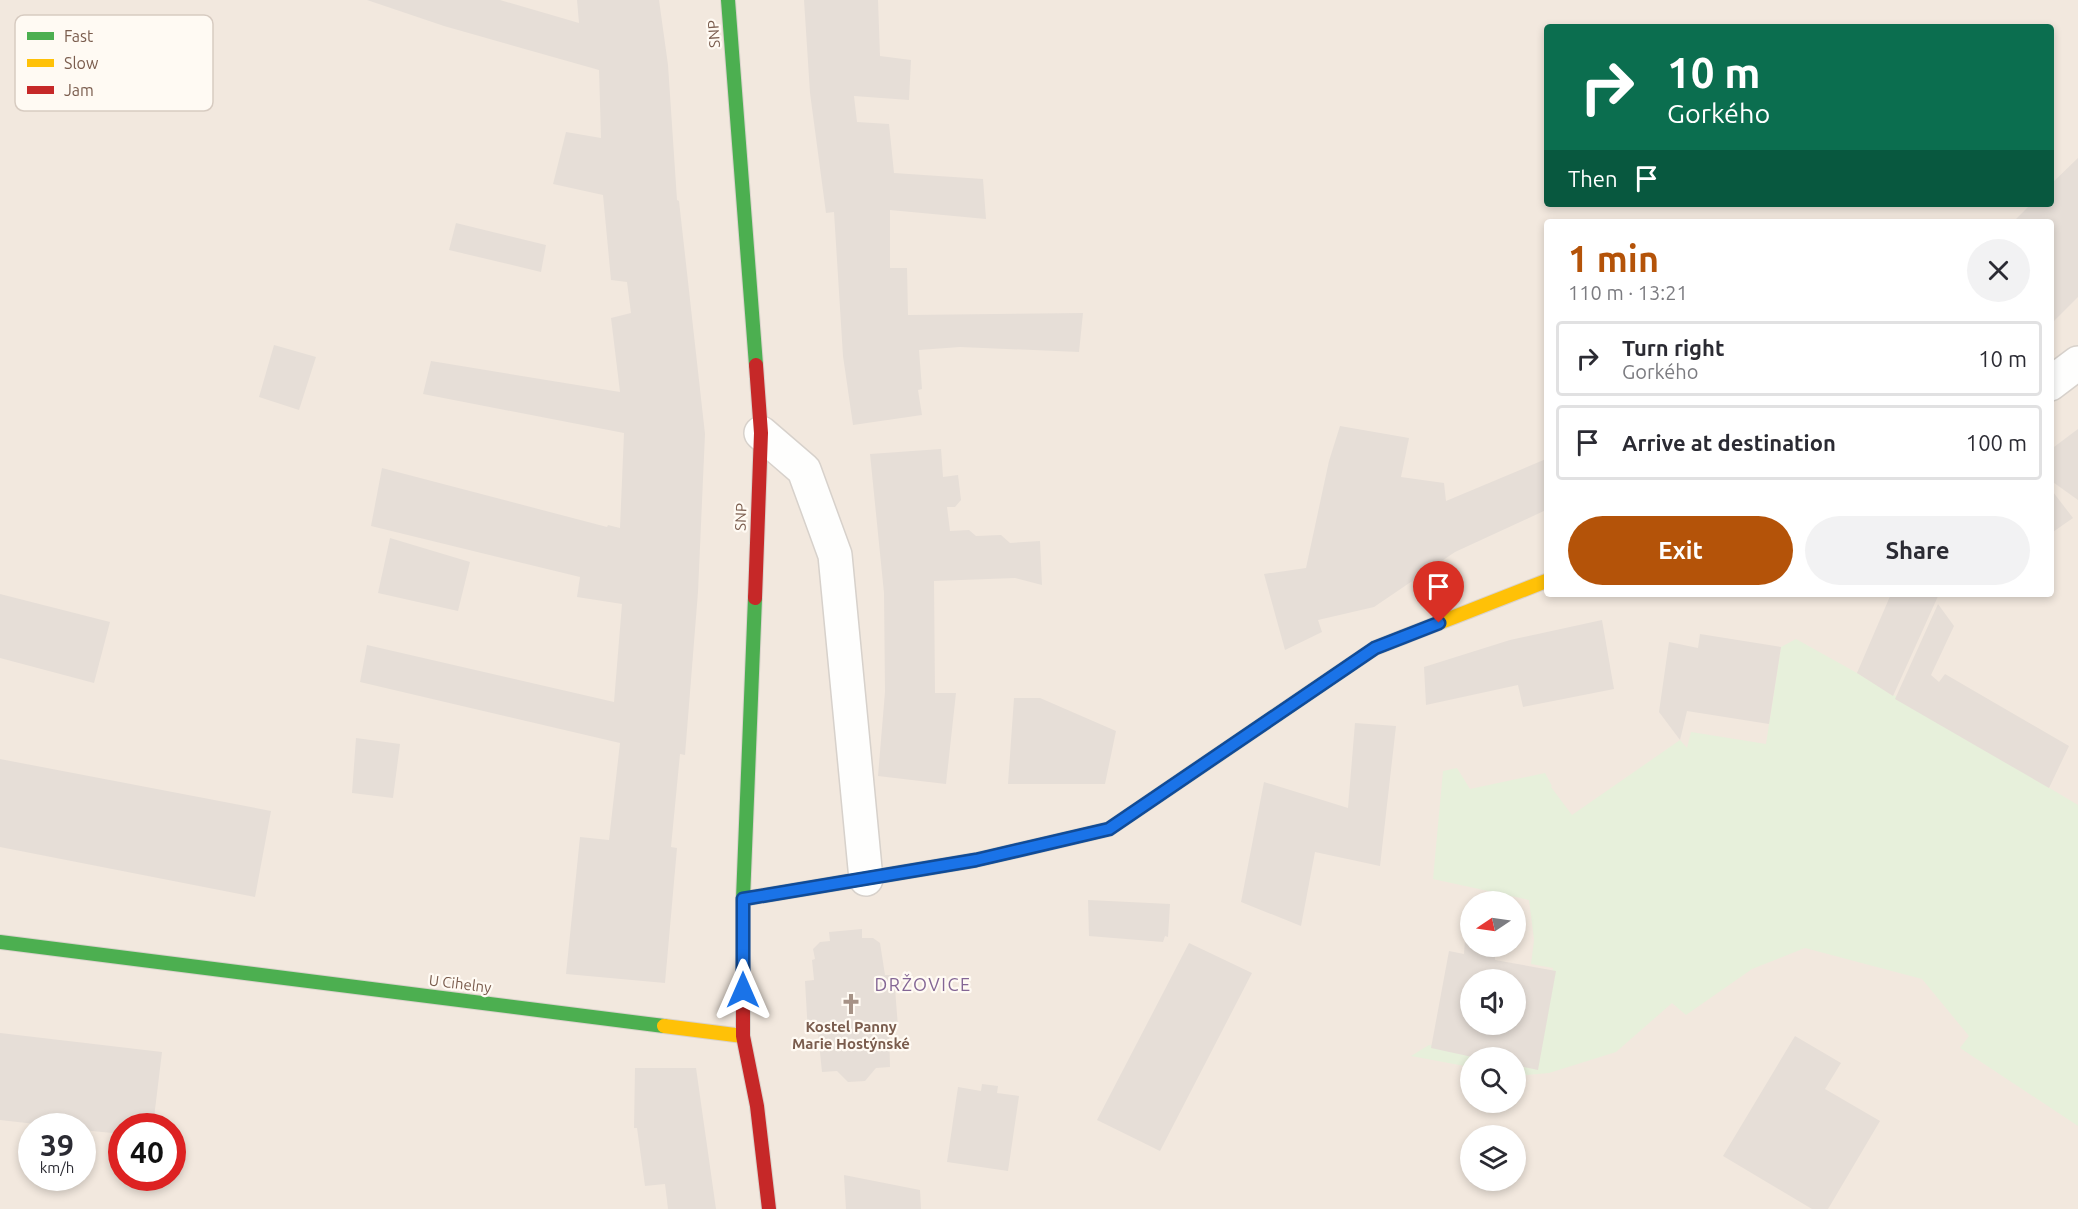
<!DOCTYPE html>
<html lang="en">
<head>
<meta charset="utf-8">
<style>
	body { margin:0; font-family:Ubuntu,sans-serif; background:#f2f2f3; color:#2b2b33; height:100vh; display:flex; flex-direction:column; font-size:22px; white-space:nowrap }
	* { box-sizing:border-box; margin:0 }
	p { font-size:20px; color:#7c7c81 }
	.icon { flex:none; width:33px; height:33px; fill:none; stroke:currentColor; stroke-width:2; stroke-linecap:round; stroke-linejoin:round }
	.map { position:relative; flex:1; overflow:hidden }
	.sheet { position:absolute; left:1544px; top:219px; width:510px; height:378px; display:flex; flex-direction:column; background:#fff; border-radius:6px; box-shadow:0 3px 9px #0003 }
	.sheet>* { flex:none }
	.guide { position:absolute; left:1544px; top:24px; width:510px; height:183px; border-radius:6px; box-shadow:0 3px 9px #0003; background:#0b6e4f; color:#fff; overflow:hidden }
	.needle { width:39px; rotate:257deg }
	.buttons { position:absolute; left:1460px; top:891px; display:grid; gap:12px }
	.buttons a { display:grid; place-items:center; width:66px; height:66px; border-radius:50%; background:#fff; box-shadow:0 3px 9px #0003; font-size:30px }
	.speed { position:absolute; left:18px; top:1113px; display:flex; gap:12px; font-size:30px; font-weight:700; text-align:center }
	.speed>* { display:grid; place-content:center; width:78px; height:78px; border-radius:50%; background:#fff; box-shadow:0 3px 9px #0003; line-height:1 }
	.speed small { font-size:15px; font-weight:400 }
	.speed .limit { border:9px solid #d22; background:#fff; color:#111 }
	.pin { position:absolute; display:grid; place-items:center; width:51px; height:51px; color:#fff; margin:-62px -26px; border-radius:50% 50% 50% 0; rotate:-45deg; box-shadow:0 0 6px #0007 }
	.pin .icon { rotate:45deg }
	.me { position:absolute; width:66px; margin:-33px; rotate:0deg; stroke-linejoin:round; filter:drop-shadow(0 0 4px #0008) }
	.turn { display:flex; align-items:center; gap:21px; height:126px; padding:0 24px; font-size:27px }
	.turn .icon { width:78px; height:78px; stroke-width:2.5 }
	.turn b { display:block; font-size:42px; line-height:51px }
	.then { display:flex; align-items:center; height:57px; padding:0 24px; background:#0003; gap:12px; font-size:22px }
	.round { display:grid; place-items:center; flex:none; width:63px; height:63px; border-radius:32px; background:#f2f2f3 }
	.overview { display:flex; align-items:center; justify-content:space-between; height:102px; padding:0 24px }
	h1 { font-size:36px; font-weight:700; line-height:45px; color:#b45309 }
	.button { display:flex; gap:12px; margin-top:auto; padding:12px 24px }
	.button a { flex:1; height:69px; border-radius:36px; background:#b45309; color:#fff; font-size:24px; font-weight:700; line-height:69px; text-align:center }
	.button a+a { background:#f2f2f3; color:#2b2b33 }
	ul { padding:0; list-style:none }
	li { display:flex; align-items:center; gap:18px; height:75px; margin:0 12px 9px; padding:0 12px; border:3px solid #e1e1e2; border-radius:6px }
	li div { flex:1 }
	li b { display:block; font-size:22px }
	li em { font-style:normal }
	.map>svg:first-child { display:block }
	.residential { fill:#f2e8de; fill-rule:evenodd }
	.garden { fill:#e7f0db }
	.building { fill:#e6ded7; fill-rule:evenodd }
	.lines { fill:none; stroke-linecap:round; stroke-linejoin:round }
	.street-casing { stroke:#d7d1cb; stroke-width:36 }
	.fast-casing { stroke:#d9d2cb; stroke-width:16 }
	.slow-casing { stroke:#d9d2cb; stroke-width:16 }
	.jam-casing { stroke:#d9d2cb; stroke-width:16 }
	.street { stroke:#fefefd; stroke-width:33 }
	.fast { stroke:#4caf50; stroke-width:14 }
	.slow { stroke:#ffc107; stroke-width:14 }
	.jam { stroke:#c62828; stroke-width:14 }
	.route-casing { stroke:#114b97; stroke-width:15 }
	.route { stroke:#1a73e8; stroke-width:10 }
	.labels { text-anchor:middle; stroke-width:4.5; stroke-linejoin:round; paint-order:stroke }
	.street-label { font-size:15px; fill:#7a5c4d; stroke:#fffaf3 }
	.poi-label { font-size:15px; font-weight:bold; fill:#7a5c4d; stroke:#fffaf3 }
	.quarter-label { font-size:18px; letter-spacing:1.5px; fill:#846695; stroke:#fffaf3 }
	.key { fill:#fffaf3; stroke:#d7cbc1; stroke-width:1.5 }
	.key-label { font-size:16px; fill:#7a5c4d }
</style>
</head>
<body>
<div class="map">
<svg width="2078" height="1209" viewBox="0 0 2078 1209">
	<rect width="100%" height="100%" fill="#f9f5f0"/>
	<!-- residential -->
	<path class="residential" d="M0 0H2078V1209H0ZM1546 27H2050V204H1546ZM1546 222H2050V594H1546ZM1470 902H1515V946H1470ZM1470 980H1515V1024H1470ZM1470 1058H1515V1102H1470ZM32 1126H82V1178H32ZM122 1126H172V1178H122ZM1470 1136H1515V1180H1470Z"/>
	<!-- garden -->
	<path class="garden" d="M1796 639 1857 673 2078 805V1126L1960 1048 1969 1036 1922 979 1805 948 1752 969 1686 1015 1672 1003 1616 1052 1549 1073 1515 1076V1062L1536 1065 1553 968 1531 964 1534 940 1529 900 1433 879 1443 771 1457 768 1470 789 1545 773 1552 786 1551 787 1572 815 1680 740 1687 748 1691 732 1766 744 1781 647Z
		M1429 1045 1494 1057 1470 1058V1067L1411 1056Z"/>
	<!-- building -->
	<path class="building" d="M367 0H500L579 23 577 0H659L668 65 677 200 679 201 705 434 698 592 685 755 680 754 671 847 677 848 665 983 566 974 580 837 609 840 620 743 360 682 367 645 614 702 622 604 577 597 580 577 371 526 382 468 607 527 608 525 620 528 624 433 423 394 431 361 620 392 611 318 631 313 627 282 611 280 603 195 553 184 566 132 601 138 599 70 444 26Z
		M804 0H878L880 56 911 60 909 100 854 96 857 122 889 124 894 173 983 179 986 219 890 210V268H907L908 315 1083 313 1079 352 960 347 919 350 922 389 918 390 922 415 853 425 843 356 834 212 826 213 810 93Z
		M2078 158V297L2053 322 2050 319V222H2013L2031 204H2050V185Z
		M456 223 546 245 541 272 449 250Z
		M274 345 316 357 299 410 259 397Z
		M1340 426 1409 438 1401 477 1444 483 1446 501 1546 459V510L1455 552 1374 607 1318 620 1322 632 1285 650 1264 574 1306 568 1329 461Z
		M2078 429V500L2050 480V450Z
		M941 449 943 477 958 475 961 500 955 507H947L950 531 969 530 976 536 1001 535 1010 543 1040 541 1042 585 1015 578 934 581 935 693H956L946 784 878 776 885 692 884 593 870 454Z
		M2050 488 2073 518 2050 534Z
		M390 538 470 562 458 611 378 593Z
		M0 594 110 622 94 683 0 658Z
		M1891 594H1939L1893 696 1857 673Z
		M1938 604 1954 626 1931 675 1939 682 1945 674 2069 746 2049 788 1895 699Z
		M1602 620 1614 689 1523 707 1518 685 1426 705 1424 667 1510 640Z
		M1700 634 1781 647 1769 724 1687 711 1680 740 1659 712 1669 642 1698 648Z
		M1014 698H1040L1116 731 1105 784H1008Z
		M1355 723 1396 726 1380 866 1315 852 1301 926 1241 902 1264 782 1348 808Z
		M356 738 400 744 393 798 352 793Z
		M0 759 271 811 255 897 0 847Z
		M1088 900 1170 904 1168 937 1165 936 1163 942 1089 936Z
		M862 929V938H873L880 943 885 975H894L898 1027 889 1028 890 1067 876 1068 865 1081 848 1082 837 1071 822 1072 818 1033 808 1034 805 981 814 980 812 960 815 959 813 949 820 942 830 941 829 932Z
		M1465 940 1470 941V946H1495V960L1556 971 1538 1070 1515 1065V1058H1477L1431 1048 1449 951 1464 954ZM1470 980H1515V1024H1470Z
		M1189 943 1252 973 1160 1151 1097 1120Z
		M0 1033 162 1052 153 1126H122V1134L82 1130V1126H53L0 1120Z
		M1795 1036 1841 1063 1825 1089 1880 1121 1828 1209H1812L1723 1156Z
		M635 1068H696L716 1209H668L665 1184 645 1186 637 1128H634Z
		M982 1084 998 1086 997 1093 1019 1096 1008 1171 947 1162 958 1087 981 1091Z
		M844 1175 920 1190 921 1209H846Z"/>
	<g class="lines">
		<defs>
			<path id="street" d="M2050 384 2078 363
				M761 433 804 470 835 555 866 879"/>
			<path id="fast" d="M728 0 756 365
				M743 899 976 860 1109 829 1375 648 1403 637
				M0 942 664 1026
				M743 990V899L755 598"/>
			<path id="slow" d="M1403 637 1546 581
				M664 1026 743 1036"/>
			<path id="jam" d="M755 598 761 433 756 365
				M743 990V1036L757 1106 769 1209"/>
		</defs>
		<!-- street casing -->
		<use href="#street" class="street-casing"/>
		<!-- fast casing -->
		<use href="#fast" class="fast-casing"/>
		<!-- slow casing -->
		<use href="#slow" class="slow-casing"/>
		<!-- jam casing -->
		<use href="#jam" class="jam-casing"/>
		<!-- street -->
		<use href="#street" class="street"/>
		<!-- fast -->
		<use href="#fast" class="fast"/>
		<!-- slow -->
		<use href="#slow" class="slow"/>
		<!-- jam -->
		<use href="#jam" class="jam"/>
	</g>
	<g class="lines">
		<defs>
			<path id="route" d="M743 990V899L976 860 1109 829 1375 648 1439 623"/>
		</defs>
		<!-- route casing -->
		<use href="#route" class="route-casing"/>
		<!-- route -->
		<use href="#route" class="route"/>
	</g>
	<!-- icons -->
	<defs>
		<symbol id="church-bare" viewBox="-9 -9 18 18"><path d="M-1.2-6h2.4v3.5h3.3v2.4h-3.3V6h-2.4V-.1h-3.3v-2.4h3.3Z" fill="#a69286" stroke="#fffaf3" stroke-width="2.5" paint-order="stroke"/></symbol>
	</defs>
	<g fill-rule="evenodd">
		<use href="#church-bare" x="836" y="989" width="30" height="30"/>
	</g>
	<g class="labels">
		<!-- street labels -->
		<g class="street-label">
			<text transform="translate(714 34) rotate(-94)" y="5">SNP</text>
			<text transform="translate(741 517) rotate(-88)" y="5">SNP</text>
			<text transform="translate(460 984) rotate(7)" y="5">U Cihelny</text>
		</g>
		<!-- poi labels -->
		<g class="poi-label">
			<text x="851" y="1032">Kostel Panny<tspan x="851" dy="17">Marie Hostýnské</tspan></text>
		</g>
		<!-- quarter labels -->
		<g class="quarter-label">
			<text x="923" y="991">DRŽOVICE</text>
		</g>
	</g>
	<!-- legend -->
	<rect x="15" y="15" width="198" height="96" rx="9" class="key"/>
	<rect x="27" y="32" width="27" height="8" fill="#4caf50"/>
	<rect x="27" y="59" width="27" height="8" fill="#ffc107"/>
	<rect x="27" y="86" width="27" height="8" fill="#c62828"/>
	<g class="key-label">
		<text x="64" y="42">Fast</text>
		<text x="64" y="69">Slow</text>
		<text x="64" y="96">Jam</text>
	</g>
</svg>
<div class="buttons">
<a><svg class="needle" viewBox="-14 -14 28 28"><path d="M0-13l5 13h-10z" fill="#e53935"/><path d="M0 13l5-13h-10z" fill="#7c7c81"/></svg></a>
<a><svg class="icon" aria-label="sound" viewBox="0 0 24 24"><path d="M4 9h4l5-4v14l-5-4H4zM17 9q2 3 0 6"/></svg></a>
<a><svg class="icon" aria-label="search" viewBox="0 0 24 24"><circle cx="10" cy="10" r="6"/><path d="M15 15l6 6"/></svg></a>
<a><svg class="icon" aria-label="layers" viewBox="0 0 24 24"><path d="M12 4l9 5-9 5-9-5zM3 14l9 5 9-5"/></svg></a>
</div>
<div class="speed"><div>39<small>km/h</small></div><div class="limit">40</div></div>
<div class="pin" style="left:1439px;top:623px;background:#d93025"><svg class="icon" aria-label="arrive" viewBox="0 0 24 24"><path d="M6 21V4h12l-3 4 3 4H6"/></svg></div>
<svg class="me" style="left:743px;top:990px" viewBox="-20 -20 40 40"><path d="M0-17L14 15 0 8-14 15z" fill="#1a73e8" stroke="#fff" stroke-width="4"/></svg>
<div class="guide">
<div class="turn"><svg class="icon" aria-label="right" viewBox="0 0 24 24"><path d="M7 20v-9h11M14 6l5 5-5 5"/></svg><div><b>10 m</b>Gorkého</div></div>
<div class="then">Then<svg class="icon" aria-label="arrive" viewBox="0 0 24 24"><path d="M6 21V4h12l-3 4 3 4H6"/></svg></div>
</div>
<section class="sheet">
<div class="overview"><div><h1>1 min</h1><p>110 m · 13:21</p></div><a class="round"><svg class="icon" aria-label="close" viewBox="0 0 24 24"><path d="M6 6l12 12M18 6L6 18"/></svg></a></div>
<ul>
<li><svg class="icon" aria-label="right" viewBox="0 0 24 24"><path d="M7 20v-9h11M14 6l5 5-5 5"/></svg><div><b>Turn right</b><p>Gorkého</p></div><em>10 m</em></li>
<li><svg class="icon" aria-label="arrive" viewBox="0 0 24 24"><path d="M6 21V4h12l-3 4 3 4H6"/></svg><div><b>Arrive at destination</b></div><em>100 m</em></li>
</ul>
<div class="button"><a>Exit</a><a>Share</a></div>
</section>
</div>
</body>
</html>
